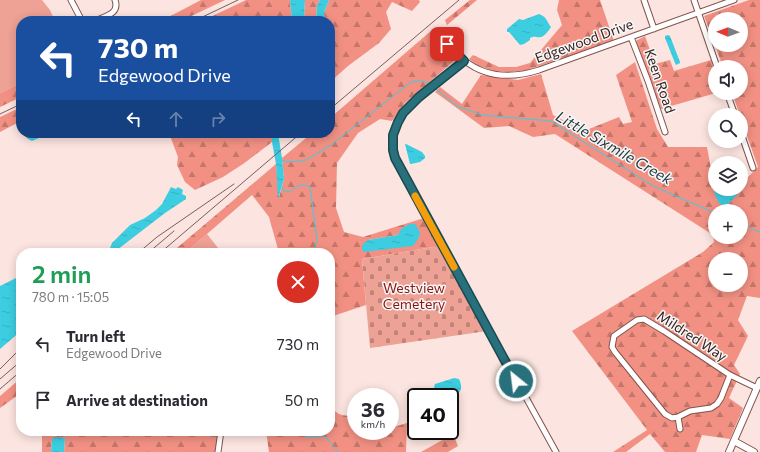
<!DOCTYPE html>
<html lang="en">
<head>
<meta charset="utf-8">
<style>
	body { margin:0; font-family:Commissioner,sans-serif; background:#f2f2f3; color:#2b2b33; height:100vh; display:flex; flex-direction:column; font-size:15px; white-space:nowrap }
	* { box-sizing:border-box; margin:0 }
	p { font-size:13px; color:#7c7c81 }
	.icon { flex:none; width:22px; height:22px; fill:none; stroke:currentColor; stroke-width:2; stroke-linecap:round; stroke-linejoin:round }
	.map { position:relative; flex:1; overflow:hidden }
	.side { position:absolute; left:16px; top:248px; width:319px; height:188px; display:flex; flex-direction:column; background:#fff; border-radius:16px; box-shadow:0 2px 10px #0003 }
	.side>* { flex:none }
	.top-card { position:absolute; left:16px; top:16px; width:319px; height:122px; border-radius:16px; box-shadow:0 2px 10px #0003; background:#1a4fa0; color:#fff; overflow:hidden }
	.needle { width:26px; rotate:271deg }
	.fabs { position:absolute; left:708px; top:12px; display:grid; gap:8px }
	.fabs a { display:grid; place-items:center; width:40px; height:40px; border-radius:50%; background:#fff; box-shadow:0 2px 10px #0003; font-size:20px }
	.speed { position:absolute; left:347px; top:388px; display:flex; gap:8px; font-size:20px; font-weight:700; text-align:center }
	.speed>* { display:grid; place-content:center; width:52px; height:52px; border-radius:50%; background:#fff; box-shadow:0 2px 10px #0003; line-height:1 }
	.speed small { font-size:10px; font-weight:400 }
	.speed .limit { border:2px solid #111; border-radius:6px; background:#fff; color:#111 }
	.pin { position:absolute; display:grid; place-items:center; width:34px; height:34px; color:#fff; margin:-17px; border-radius:8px; box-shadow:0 2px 6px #0006 }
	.me { position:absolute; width:44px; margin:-22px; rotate:331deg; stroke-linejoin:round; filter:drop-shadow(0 0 3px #0008) }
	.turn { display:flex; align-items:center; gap:14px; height:84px; padding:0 16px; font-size:18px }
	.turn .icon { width:52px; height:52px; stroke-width:2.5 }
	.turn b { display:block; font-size:28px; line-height:34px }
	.lanes { display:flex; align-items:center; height:38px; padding:0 16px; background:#0003; justify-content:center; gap:20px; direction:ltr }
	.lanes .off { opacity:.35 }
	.round { display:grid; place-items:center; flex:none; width:42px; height:42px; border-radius:21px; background:#f2f2f3 }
	.summary { display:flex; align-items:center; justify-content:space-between; height:68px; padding:0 16px }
	h1 { font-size:24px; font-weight:600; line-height:30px; color:#1e9e55 }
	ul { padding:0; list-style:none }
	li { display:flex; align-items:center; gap:12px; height:56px; padding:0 16px }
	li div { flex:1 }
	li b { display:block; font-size:15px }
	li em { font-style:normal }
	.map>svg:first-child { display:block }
	.green { fill:#eea195 }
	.forest { fill:url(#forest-firs); fill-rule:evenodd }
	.cemetery { fill:url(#cemetery-stones) }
	.water { fill:url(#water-ripples) }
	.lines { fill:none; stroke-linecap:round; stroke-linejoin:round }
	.stream { stroke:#3dcde1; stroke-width:1 }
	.minor-casing { stroke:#82534c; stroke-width:7 }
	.major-casing { stroke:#82534c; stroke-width:8 }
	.minor { stroke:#fff; stroke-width:5 }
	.major { stroke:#fff; stroke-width:6 }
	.rail { stroke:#76605d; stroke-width:1 }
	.route-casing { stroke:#1a4950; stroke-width:10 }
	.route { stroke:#28707b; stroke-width:7 }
	.slow { stroke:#f59e0b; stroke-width:7 }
	.labels { text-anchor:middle; stroke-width:3; stroke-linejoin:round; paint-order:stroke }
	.street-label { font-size:14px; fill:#37221f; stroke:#f7f7f7 }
	.park-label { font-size:14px; fill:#891610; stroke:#f7f7f7 }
	.water-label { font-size:15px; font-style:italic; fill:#1f363a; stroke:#f7f7f7 }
</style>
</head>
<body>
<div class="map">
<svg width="760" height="452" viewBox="0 0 760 452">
	<defs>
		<pattern id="forest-firs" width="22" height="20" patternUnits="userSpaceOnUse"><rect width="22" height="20" fill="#f29183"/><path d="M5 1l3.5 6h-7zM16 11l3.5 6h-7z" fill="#c5766b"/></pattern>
		<pattern id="cemetery-stones" width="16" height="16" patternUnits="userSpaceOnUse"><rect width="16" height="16" fill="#eea195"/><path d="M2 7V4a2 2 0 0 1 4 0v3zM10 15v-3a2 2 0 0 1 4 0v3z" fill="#c28379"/></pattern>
		<pattern id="water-ripples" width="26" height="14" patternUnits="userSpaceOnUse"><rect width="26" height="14" fill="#3dcde1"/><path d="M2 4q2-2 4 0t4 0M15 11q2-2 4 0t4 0" fill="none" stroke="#36b0c1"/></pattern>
	</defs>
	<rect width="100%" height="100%" fill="#fce4e0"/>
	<!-- green -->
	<path class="green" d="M0 0H42L50 10 55 21H21V83L0 93Z
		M207 234 222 253H185Z"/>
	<!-- forest -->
	<path class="forest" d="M201 0H225L181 21H161Z
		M246 0H290L292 21H202Z
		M305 0H320L317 5 316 21H304Z
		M329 0H419L420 2 412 11 392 2 386 12 391 29 379 43 348 66 330 82V21H325L324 13Z
		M470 0H477L447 25 445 20Z
		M559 0H600L614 41 527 70 509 72 493 71 477 65 469 59 473 55 499 67H516L530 63 562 25 557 10Z
		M749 0H760V298L747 296 738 320 748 336 734 365 740 374 729 398 743 408 730 439 702 435 696 452H665L650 434 626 452H613L647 430 572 331 703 252 714 242 713 235 555 134 533 137 509 126 484 128 435 92 440 87 462 104 481 75 518 80 541 74 553 115 584 131 619 117 623 124 632 122 616 75 635 62 657 129 668 147H707L714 185V190L738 194 740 189H741V184L758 167 741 119V115H740L732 93H741V67H723L704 16ZM715 19H741V45H715ZM715 211H741V237H715ZM715 259H741V285H715Z
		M432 30 454 61 405 103 392 121 380 119 358 133 337 163 336 208 344 232 363 237 424 218 439 246 362 259 366 305 333 316 330 313V253H279L269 217 252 195 185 253H171L276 164 279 197 284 179 282 158 312 133H330V118ZM400 232 413 246 368 240 398 235Z
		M645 36 655 64 670 60 674 71 711 60 715 73V93H716L661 109 636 41Z
		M21 83V97L0 107V93Z
		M21 107V121L0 132V117Z
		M169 133H272V142L243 164 223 177 195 190 185 182 177 165 178 157Z
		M21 378V393L0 408V396Z
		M330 403C335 416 344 416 356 416V431H366L367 434 378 431H390V428L407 423 406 452H269L266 431H330Z
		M42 431H219L216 452H64L65 438 52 440 51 452H42Z
		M453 434 458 446 448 452H421Z"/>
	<!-- cemetery -->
	<path class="cemetery" d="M439 246 487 331 370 348 362 259Z"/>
	<!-- water -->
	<path class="water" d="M290 0H305L304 21H292Z
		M320 0H329L324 13 325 21H316L317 5Z
		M539 14C547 17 547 22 551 27 549 30 545 36 541 37 536 38 535 35 530 38V40L524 44 520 45 509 32H507V29L519 19 523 20Z
		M668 35 670 36 680 62V63L676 65 675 63 665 38V36Z
		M22 133H51L32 141 28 139Z
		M272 133H278L282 158 284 179 278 199 276 164 272 142Z
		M405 144H406L422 152 425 156V158L420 162 411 164H410Z
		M715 184V189H738L739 191 738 194 727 205H722L719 203C716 197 712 190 715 184Z
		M171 187 176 189 178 187 183 190 182 194 186 196V199L165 213 113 253H108L112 243 130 225 145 218 156 210 162 204Z
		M409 224H415C423 235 420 236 413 246L364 252 362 249V245L368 240 398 235 401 229Z
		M16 278H19L21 280V331L0 349V286Z
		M454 378 459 379C467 395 451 399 439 396L434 387 435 384Z
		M54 437 65 438 64 452H51L52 440Z"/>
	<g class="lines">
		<!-- stream -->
		<path class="stream" d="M722 1 723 0
			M435 88 457 106 482 115 551 121 653 186 715 213
			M281 160 290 162 306 160 331 145 411 82C419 80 424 80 431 85
			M282 187 284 191 290 192C298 185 300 183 310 187L317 240 313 253
			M741 224 760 232
			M300 431 306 437 325 436 338 452"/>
		<defs>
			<path id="minor" d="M71 0 82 21
				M644 0 654 29
				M694 0 717 67
				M95 21C105 16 120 14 115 0
				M631 37 648 81 665 132
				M447 44C453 50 458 57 465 61 487 78 514 78 539 70L734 0
				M464 61C454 70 444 78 433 87 413 103 387 122 393 151 396 164 407 181 413 193L556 452
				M727 93 735 115
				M741 133 753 168
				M730 375 721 398 717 404 711 408 690 411 678 417 672 418 665 414 615 352 612 347 614 336 637 320 644 319 664 331 730 375 757 388
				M678 417 680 429
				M218 452 221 431"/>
			<path id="major" d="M734 441 754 452
				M729 452 760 381"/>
		</defs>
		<!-- minor casing -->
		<use href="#minor" class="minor-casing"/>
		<!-- major casing -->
		<use href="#major" class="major-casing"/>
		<!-- minor -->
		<use href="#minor" class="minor"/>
		<!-- major -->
		<use href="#major" class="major"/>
		<!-- rail -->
		<path class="rail" d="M194 21 238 0
			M330 109 459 0
			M0 114 21 104
			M138 253 157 237 234 184
			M148 253 174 231
			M160 253 301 133
			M0 369 21 348
			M0 379 21 361
			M0 389 21 371"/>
	</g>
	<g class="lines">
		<defs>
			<path id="route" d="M447 44 464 61 419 97 403 113 398 122 393 135V150L395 158 414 193 516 381"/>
		</defs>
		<!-- route casing -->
		<use href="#route" class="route-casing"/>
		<!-- route -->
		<use href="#route" class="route"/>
		<!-- slow -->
		<path class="slow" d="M415 196 454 267"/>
	</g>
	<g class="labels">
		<!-- street labels -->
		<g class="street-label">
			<text transform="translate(584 41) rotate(-20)" y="5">Edgewood Drive</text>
			<text transform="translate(660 81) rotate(71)" y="5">Keen Road</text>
			<text transform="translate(692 336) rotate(33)" y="5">Mildred Way</text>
		</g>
		<!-- park labels -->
		<g class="park-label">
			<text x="414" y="293">Westview<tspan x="414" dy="16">Cemetery</tspan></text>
		</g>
		<!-- water labels -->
		<g class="water-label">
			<text transform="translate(614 148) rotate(30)" y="5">Little Sixmile Creek</text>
		</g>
	</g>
</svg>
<div class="fabs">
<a><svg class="needle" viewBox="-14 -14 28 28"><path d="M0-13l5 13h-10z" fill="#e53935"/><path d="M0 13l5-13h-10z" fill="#7c7c81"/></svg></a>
<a><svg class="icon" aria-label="sound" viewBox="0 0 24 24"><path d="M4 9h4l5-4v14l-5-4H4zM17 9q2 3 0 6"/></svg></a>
<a><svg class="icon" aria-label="search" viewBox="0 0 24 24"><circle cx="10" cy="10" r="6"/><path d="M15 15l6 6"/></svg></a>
<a><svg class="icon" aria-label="layers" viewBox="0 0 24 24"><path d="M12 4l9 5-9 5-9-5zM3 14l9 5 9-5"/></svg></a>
<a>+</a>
<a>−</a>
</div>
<div class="speed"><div>36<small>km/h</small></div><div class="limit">40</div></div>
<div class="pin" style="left:447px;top:44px;background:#d93025"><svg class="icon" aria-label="arrive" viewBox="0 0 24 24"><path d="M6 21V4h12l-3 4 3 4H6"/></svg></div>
<svg class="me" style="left:516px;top:381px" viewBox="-20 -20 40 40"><circle r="17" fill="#28707b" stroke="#fff" stroke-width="3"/><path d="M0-11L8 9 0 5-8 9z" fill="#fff"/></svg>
<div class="top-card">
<div class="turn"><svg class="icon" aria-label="left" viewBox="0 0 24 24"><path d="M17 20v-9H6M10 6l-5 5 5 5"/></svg><div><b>730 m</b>Edgewood Drive</div></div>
<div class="lanes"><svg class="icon" aria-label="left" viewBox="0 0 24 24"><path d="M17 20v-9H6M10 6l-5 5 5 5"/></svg><svg class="icon off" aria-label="ahead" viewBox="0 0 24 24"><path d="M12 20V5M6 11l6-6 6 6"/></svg><svg class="icon off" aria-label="right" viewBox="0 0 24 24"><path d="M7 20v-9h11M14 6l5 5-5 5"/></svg></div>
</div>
<section class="side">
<div class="summary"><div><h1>2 min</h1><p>780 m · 15:05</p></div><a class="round" style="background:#d93025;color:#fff"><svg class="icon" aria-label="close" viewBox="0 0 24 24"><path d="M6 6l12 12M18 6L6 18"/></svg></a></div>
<ul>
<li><svg class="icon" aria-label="left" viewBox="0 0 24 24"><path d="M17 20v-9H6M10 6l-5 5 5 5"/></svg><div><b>Turn left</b><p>Edgewood Drive</p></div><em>730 m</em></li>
<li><svg class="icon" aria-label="arrive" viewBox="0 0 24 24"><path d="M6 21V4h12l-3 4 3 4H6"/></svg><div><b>Arrive at destination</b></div><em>50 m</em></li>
</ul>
</section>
</div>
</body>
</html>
